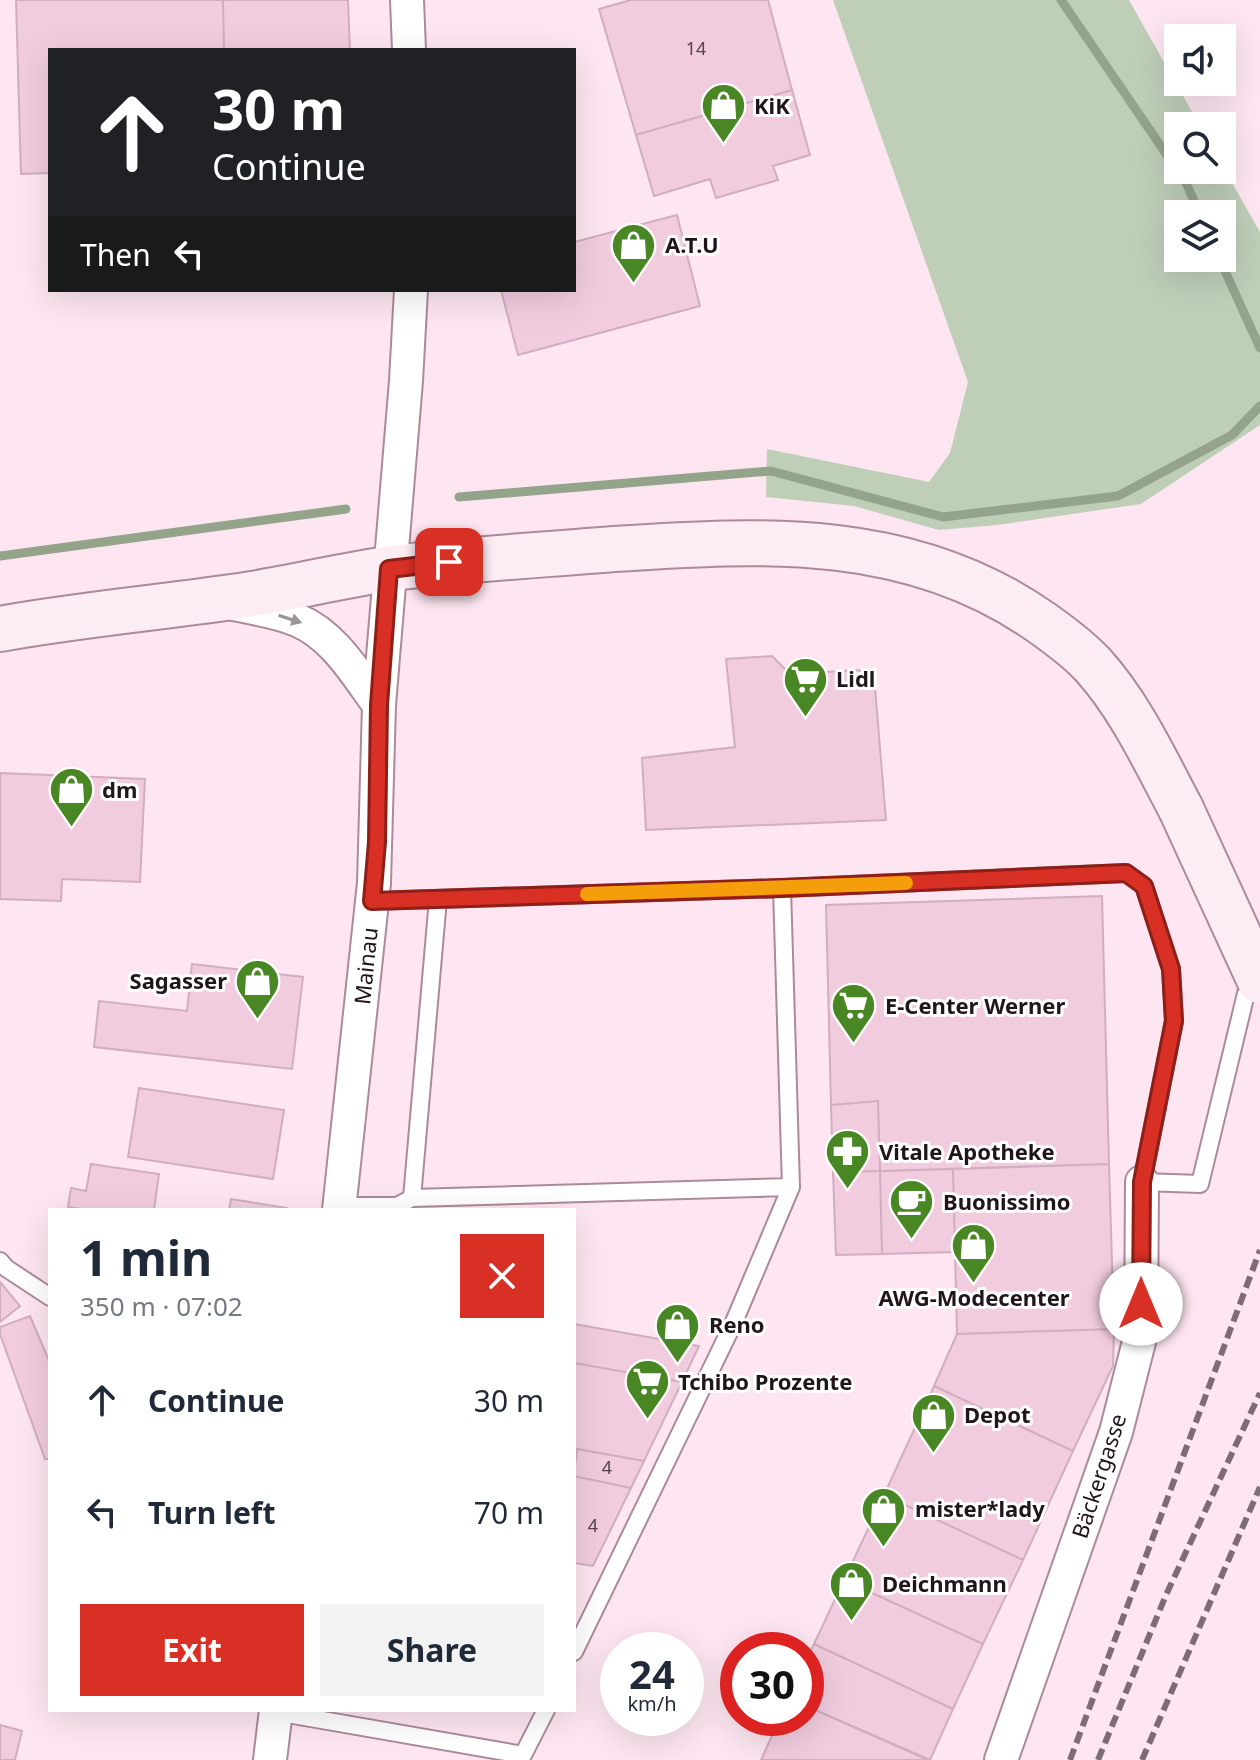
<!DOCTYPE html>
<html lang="en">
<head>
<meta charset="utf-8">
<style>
	body { margin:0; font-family:"Noto Sans",sans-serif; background:#f2f2f3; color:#1f2937; height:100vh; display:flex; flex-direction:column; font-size:30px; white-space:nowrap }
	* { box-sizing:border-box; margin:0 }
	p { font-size:26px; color:#747a83 }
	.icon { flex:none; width:44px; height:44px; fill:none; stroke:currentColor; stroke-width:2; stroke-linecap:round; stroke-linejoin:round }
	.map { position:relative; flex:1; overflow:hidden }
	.details { position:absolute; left:48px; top:1208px; width:528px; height:504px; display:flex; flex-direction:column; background:#fff; border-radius:0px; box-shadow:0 8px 32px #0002 }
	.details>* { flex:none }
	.top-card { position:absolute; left:48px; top:48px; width:528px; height:244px; border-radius:0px; box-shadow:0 8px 32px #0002; background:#202124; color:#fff; overflow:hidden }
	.fabs { position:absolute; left:1164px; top:24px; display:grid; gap:16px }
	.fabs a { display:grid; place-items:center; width:72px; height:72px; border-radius:0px; background:#fff; box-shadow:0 8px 32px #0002; font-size:40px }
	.speed { position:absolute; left:600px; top:1632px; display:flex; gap:16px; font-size:40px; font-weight:700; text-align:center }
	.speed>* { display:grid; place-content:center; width:104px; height:104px; border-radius:50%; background:#fff; box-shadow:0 8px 32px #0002; line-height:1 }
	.speed small { font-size:20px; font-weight:400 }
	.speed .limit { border:12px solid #d22; background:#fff; color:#111 }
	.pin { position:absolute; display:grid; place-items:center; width:68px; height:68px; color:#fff; margin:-34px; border-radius:16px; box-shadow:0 4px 12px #0006 }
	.me { position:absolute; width:88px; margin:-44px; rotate:0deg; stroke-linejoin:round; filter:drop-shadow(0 0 6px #0008) }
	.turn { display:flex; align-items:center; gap:28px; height:168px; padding:0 32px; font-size:36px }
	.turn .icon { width:104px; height:104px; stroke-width:2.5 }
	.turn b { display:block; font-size:56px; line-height:68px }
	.then { display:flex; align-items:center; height:76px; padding:0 32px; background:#0003; gap:16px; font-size:30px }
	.round { display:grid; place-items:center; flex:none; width:84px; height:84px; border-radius:0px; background:#f2f2f3 }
	.overview { display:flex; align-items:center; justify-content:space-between; height:136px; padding:0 32px }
	h1 { font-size:48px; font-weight:700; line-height:60px }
	.primary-button { display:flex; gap:16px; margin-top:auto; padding:16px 32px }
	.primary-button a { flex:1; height:92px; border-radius:0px; background:#d93025; color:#fff; font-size:32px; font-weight:700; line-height:92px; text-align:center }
	.primary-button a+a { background:#f2f2f3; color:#1f2937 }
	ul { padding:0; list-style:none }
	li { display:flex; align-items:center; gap:24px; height:112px; padding:0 32px }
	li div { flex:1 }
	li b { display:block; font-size:30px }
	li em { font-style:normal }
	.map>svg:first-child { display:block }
	.green { fill:#beceb7; fill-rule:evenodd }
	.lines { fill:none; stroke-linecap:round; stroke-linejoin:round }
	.stream { stroke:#93a48b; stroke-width:9 }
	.building { fill:#f1ccdf; stroke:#d1adc0; stroke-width:2 }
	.lane-casing { stroke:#ac899b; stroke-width:20 }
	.street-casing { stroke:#ac899b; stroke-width:36 }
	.secondary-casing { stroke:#ac899b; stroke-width:48 }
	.lane { stroke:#fff; stroke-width:16 }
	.street { stroke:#fff; stroke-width:32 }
	.secondary { stroke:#fcecf4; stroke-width:44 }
	.rail { stroke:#7e6c75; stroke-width:6; stroke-dasharray:12 6; stroke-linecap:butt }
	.secondary-bridge-casing { stroke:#ac899b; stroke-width:48; stroke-linecap:butt }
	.secondary-bridge { stroke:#fcecf4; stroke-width:44 }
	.oneway { fill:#9b9598 }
	.route-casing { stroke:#8d1f18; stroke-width:20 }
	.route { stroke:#d93025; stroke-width:14 }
	.slow { stroke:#f59e0b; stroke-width:14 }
	.labels { text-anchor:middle; stroke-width:6; stroke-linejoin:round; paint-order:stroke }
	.number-label { font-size:18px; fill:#55424c }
	.poi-label { font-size:22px; font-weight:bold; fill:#21141b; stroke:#fff; text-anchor:start }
	.street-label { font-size:22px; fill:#21141b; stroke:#fff }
</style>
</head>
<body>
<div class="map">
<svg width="1260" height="1760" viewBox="0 0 1260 1760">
	<rect width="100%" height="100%" fill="#fde6f1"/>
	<!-- green -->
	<path class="green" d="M833 0H1129L1200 126H1178V170H1222V165L1260 232V425L1141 504 997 525 939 530 854 506 766 497 767 449 929 482 950 453 968 382ZM1178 214H1222V258H1178Z"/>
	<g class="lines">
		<!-- stream -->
		<path class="stream" d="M1061 0 1186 183 1200 214
			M1219 258 1260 348
			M459 497 771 471 943 517 1118 496 1232 435 1260 406
			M0 556 346 509"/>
	</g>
	<!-- building -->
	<path class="building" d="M16 0H223L224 50H50V173L21 174Z
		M223 0H348L350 50H224Z
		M631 0H768L792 90 636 135 599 9Z
		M792 90 810 155 773 166 778 180 716 198 710 179 654 196 636 135Z
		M677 215 700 306 518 355 501 290H574V242Z
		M772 656 790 674 859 670 875 688 886 820 646 830 642 758 735 747 726 659Z
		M0 773 145 779 140 882 62 879 61 901 0 899Z
		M1102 896 1109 1164 880 1171 878 1101 831 1105 826 905Z
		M192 964 303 977 292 1069 94 1047 99 1001 187 1011Z
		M139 1088 284 1110 273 1179 128 1157Z
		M878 1101 880 1171 833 1172 831 1105Z
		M91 1164 159 1174 154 1210H87L68 1207 71 1188 86 1191Z
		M1109 1164 1114 1329 957 1334 953 1169Z
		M953 1169 955 1252 882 1254 880 1171Z
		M880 1171 882 1254 836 1255 833 1172Z
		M231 1199 287 1208V1210H229Z
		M0 1282 20 1306 0 1322Z
		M30 1316 50 1363V1459H45L0 1334V1327Z
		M574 1324 699 1346 682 1382 574 1363Z
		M1114 1329 1113 1366 1073 1451 934 1386 957 1334Z
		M574 1363 682 1382 644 1461 577 1449 574 1459Z
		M934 1386 1073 1451 1023 1560 884 1495Z
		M577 1449 644 1461 631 1488 574 1476Z
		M574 1476 631 1488 593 1566 574 1563Z
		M884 1495 1023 1560 983 1644 844 1580Z
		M844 1580 983 1644 953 1709 814 1644Z
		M814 1644 953 1709 930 1760 806 1706V1661Z
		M806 1706 928 1760H761L780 1718H806Z
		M0 1725 22 1731 15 1760H0Z"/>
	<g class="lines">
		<defs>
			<path id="lane" d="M372 901 782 888 1126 873 1144 886 1171 969 1174 1021 1142 1182 1200 1184 1250 977
				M412 1198 438 899
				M339 1206H397L412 1198 791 1187 782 888
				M0 1261 6 1268 50 1297
				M574 1652 734 1322 791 1187
				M276 1712 523 1755 546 1710"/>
			<path id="street" d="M407 0 409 50
				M229 603C251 608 276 611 297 620 334 635 356 674 379 705
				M339 1210 374 883 379 705 406 381 411 290
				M270 1760 276 1710
				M1001 1760 1116 1432 1141 1334 1142 1182"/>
			<path id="secondary" d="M0 629C83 614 168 607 252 594 299 586 346 575 393 568 467 559 541 555 614 549 765 539 912 531 1042 623 1059 635 1079 650 1093 665 1130 706 1155 760 1181 809"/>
		</defs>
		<!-- lane casing -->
		<use href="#lane" class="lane-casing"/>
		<!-- street casing -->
		<use href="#street" class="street-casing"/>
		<!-- secondary casing -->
		<use href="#secondary" class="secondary-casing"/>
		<!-- lane -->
		<use href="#lane" class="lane"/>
		<!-- street -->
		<use href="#street" class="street"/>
		<!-- secondary -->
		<use href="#secondary" class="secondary"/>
		<!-- rail -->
		<path class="rail" d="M1070 1760 1260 1250
			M1098 1760 1166 1595 1260 1393
			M1142 1760 1260 1487"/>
		<defs>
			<path id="secondary-bridge" d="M1181 809 1260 981"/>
		</defs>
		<!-- secondary-bridge casing -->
		<use href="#secondary-bridge" class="secondary-bridge-casing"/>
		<!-- secondary-bridge -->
		<use href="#secondary-bridge" class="secondary-bridge"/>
	</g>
	<!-- one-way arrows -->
	<defs><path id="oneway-solid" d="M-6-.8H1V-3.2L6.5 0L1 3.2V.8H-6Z" transform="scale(2)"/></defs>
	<use class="oneway" href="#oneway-solid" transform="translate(290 619) rotate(18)"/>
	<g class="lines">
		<defs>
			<path id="route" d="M449 562 389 569 379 705 377 842 372 901 782 888 1126 873 1144 886 1171 969 1174 1021 1142 1182 1141 1304"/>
		</defs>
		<!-- route casing -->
		<use href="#route" class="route-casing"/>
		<!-- route -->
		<use href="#route" class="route"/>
		<!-- slow -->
		<path class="slow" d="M587 894 906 883"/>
	</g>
	<!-- icons -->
	<defs>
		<symbol id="shop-pin" viewBox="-11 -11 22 30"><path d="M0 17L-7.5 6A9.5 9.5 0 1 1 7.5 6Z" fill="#498624" stroke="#fff"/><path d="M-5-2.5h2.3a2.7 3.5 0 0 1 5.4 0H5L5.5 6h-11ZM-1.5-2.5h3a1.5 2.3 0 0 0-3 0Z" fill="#fff"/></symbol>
		<symbol id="supermarket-pin" viewBox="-11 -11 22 30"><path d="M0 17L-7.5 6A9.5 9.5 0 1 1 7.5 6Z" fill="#498624" stroke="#fff"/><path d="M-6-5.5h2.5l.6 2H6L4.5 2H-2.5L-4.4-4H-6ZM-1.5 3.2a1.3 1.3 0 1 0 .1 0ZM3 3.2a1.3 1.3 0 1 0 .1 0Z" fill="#fff"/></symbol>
		<symbol id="pharmacy-pin" viewBox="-11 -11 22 30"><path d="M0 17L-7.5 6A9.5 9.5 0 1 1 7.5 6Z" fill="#498624" stroke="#fff"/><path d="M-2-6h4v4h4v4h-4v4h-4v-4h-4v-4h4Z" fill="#fff"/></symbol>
		<symbol id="cafe-pin" viewBox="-11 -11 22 30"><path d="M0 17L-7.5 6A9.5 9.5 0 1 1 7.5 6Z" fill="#498624" stroke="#fff"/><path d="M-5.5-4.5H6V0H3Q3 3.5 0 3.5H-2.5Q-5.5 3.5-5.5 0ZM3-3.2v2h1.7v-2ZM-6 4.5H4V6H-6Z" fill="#fff"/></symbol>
	</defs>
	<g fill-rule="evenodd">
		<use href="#shop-pin" x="698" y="80" width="51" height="69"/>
		<use href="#shop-pin" x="608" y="220" width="51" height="69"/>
		<use href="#supermarket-pin" x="780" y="654" width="51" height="69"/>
		<use href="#shop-pin" x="46" y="764" width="51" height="69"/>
		<use href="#shop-pin" x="232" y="956" width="51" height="69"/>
		<use href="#supermarket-pin" x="828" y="980" width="51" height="69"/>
		<use href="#pharmacy-pin" x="822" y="1126" width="51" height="69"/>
		<use href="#cafe-pin" x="886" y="1176" width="51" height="69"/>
		<use href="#shop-pin" x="948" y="1220" width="51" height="69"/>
		<use href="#shop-pin" x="652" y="1300" width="51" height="69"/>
		<use href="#supermarket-pin" x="622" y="1356" width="51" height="69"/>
		<use href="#shop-pin" x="908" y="1390" width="51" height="69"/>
		<use href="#shop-pin" x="858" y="1484" width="51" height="69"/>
		<use href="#shop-pin" x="826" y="1558" width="51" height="69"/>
	</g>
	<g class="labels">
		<!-- number labels -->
		<g class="number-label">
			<text x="696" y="55">14</text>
			<text x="607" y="1474">4</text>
			<text x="593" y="1532">4</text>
		</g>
		<!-- poi labels -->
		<g class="poi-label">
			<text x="754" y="114">KiK</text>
			<text x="665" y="253">A.T.U</text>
			<text x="836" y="687">Lidl</text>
			<text x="102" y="798">dm</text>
			<text x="227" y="989" text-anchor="end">Sagasser</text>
			<text x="885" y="1014">E-Center Werner</text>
			<text x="879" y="1160">Vitale Apotheke</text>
			<text x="943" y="1210">Buonissimo</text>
			<text x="974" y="1306" text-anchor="middle">AWG-Modecenter</text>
			<text x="709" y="1333">Reno</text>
			<text x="678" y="1390">Tchibo Prozente</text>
			<text x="964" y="1423">Depot</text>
			<text x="915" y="1517">mister*lady</text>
			<text x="882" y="1592">Deichmann</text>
		</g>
		<!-- street labels -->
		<g class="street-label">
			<text transform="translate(366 966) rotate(-84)" y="8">Mainau</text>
			<text transform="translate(1099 1476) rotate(-72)" y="8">Bäckergasse</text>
		</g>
	</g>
</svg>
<div class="fabs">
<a><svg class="icon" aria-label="sound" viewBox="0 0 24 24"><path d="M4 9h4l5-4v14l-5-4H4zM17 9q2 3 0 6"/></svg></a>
<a><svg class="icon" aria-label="search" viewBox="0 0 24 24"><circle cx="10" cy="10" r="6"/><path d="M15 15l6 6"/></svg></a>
<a><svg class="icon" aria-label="layers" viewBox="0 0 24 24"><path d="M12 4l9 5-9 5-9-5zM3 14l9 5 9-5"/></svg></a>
</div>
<div class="speed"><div>24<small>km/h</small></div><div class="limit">30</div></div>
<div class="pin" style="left:449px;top:562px;background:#d93025"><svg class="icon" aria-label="arrive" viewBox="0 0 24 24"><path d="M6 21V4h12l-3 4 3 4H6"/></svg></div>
<svg class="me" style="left:1141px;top:1304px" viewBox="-20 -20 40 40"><circle r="19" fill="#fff"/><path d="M0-13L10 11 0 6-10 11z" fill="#d93025"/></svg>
<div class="top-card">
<div class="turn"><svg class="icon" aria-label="ahead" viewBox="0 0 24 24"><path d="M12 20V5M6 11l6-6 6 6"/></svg><div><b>30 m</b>Continue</div></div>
<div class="then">Then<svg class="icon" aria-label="left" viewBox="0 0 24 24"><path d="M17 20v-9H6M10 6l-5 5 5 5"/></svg></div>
</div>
<section class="details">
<div class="overview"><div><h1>1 min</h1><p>350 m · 07:02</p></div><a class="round" style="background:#d93025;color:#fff"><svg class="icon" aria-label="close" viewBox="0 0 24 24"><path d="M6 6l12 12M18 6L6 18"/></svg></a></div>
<ul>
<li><svg class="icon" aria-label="ahead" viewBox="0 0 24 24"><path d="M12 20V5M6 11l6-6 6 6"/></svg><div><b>Continue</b></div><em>30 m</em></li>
<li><svg class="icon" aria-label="left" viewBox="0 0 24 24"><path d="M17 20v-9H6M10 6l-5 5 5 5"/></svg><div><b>Turn left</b></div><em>70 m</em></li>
</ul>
<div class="primary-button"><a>Exit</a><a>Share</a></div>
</section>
</div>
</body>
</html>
